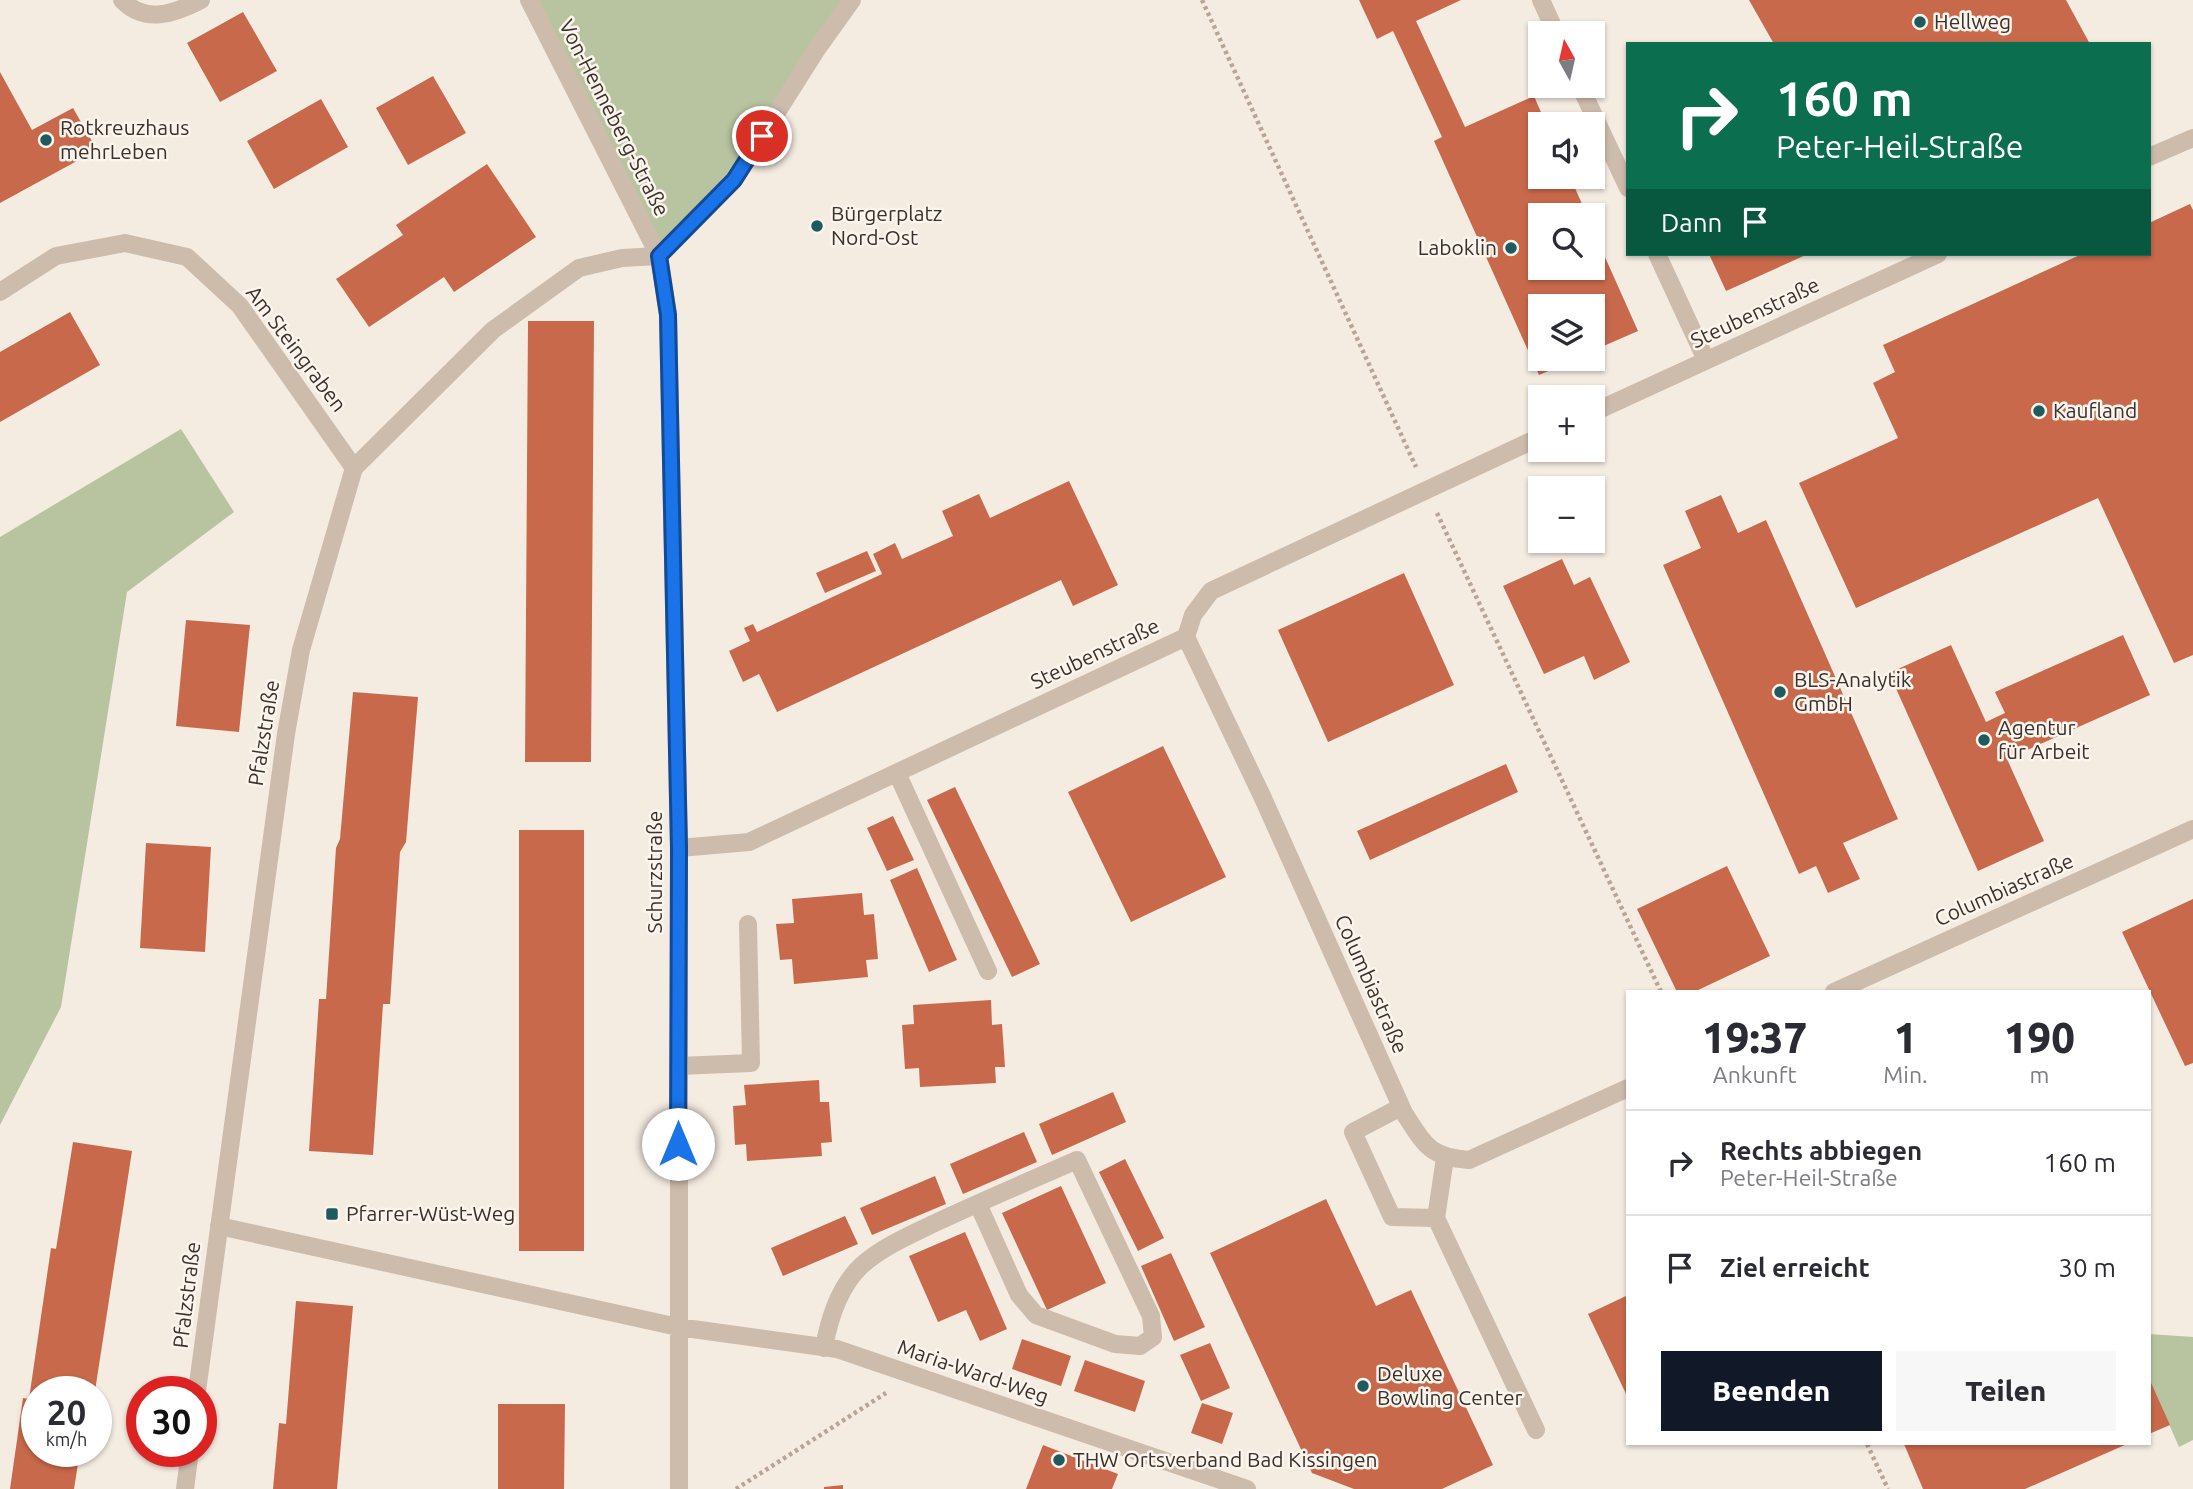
<!DOCTYPE html>
<html lang="de">
<head>
<meta charset="utf-8">
<style>
	body { margin:0; font-family:Ubuntu,sans-serif; background:#f7f7f7; color:#2b2b33; height:100vh; display:flex; flex-direction:column; font-size:26px; white-space:nowrap }
	* { box-sizing:border-box; margin:0 }
	p { font-size:23px; color:#7c7c81 }
	.icon { flex:none; width:38px; height:38px; fill:none; stroke:currentColor; stroke-width:2; stroke-linecap:round; stroke-linejoin:round }
	.map { position:relative; flex:1; overflow:hidden }
	.drawer { position:absolute; left:1626px; top:990px; width:525px; height:455px; display:flex; flex-direction:column; background:#fff; border-radius:0px; box-shadow:0 2px 5px #0004 }
	.drawer>* { flex:none }
	.top-card { position:absolute; left:1626px; top:42px; width:525px; height:214px; border-radius:0px; box-shadow:0 2px 5px #0004; background:#0b6e4f; color:#fff; overflow:hidden }
	.needle { width:46px; rotate:352deg }
	.fabs { position:absolute; left:1528px; top:21px; display:grid; gap:14px }
	.fabs a { display:grid; place-items:center; width:77px; height:77px; border-radius:0px; background:#fff; box-shadow:0 2px 5px #0004; font-size:35px }
	.speed { position:absolute; left:21px; top:1376px; display:flex; gap:14px; font-size:35px; font-weight:700; text-align:center }
	.speed>* { display:grid; place-content:center; width:91px; height:91px; border-radius:50%; background:#fff; box-shadow:0 2px 5px #0004; line-height:1 }
	.speed small { font-size:18px; font-weight:400 }
	.speed .limit { border:10px solid #d22; background:#fff; color:#111 }
	.pin { position:absolute; display:grid; place-items:center; width:60px; height:60px; color:#fff; margin:-30px; border:4px solid #fff; border-radius:50%; box-shadow:0 2px 7px #0007 }
	.me { position:absolute; width:77px; margin:-38px; rotate:0deg; stroke-linejoin:round; filter:drop-shadow(0 0 5px #0008) }
	.turn { display:flex; align-items:center; gap:24px; height:147px; padding:0 35px; font-size:32px }
	.turn .icon { width:91px; height:91px; stroke-width:2.5 }
	.turn b { display:block; font-size:49px; line-height:60px }
	.then { display:flex; align-items:center; height:66px; padding:0 35px; background:#0003; gap:14px; font-size:26px }
	.eta { display:flex; justify-content:space-evenly; align-items:center; height:119px; text-align:center }
	.eta b { font-size:42px; font-weight:800; line-height:49px }
	.action { display:flex; gap:14px; margin-top:auto; padding:14px 35px }
	.action a { flex:1; height:80px; border-radius:0px; background:#111827; color:#fff; font-size:28px; font-weight:800; line-height:80px; text-align:center }
	.action a+a { background:#f7f7f7; color:#2b2b33 }
	ul { padding:0; list-style:none }
	li { display:flex; align-items:center; gap:21px; height:105px; padding:0 35px; border-top:2px solid #e1e1e2 }
	li div { flex:1 }
	li b { display:block; font-size:26px }
	li em { font-style:normal }
	.map>svg:first-child { display:block }
	.green { fill:#b8c4a0 }
	.building { fill:#c8694b }
	.lines { fill:none; stroke-linecap:round; stroke-linejoin:round }
	.path { stroke:#b9a596; stroke-width:4.5; stroke-dasharray:3.5 3.5; stroke-linecap:butt }
	.minor { stroke:#cdbbac; stroke-width:18 }
	.route-casing { stroke:#114b97; stroke-width:18 }
	.route { stroke:#1a73e8; stroke-width:12 }
	.poi-dot { fill:#1f5a5e; stroke:#fbf5ee; stroke-width:2.5 }
	.labels { text-anchor:middle; stroke-width:5; stroke-linejoin:round; paint-order:stroke }
	.poi-label { font-size:21px; fill:#3b302b; stroke:#fbf5ee; text-anchor:start }
	.street-label { font-size:21px; fill:#3b302b; stroke:#fbf5ee }
</style>
</head>
<body>
<div class="map">
<svg width="2193" height="1489" viewBox="0 0 2193 1489">
	<rect width="100%" height="100%" fill="#f4ebe1"/>
	<!-- green -->
	<path class="green" d="M529 0H842L734 180 659 256Z
		M181 429 234 512 127 592 61 1007 0 1125V537Z
		M2149 1334 2193 1337V1440L2179 1447 2149 1378Z"/>
	<!-- building -->
	<path class="building" d="M1359 0H1461L1416 21 1465 127 1534 96 1546 124H1540V177H1570L1587 215H1540V268H1592V228L1638 331 1592 351V306H1540V359H1576L1539 375 1434 141 1442 137 1393 31 1377 39Z
		M1749 0H2066L2090 44H1774Z
		M243 12 277 71 220 102 187 43Z
		M0 72 32 130 73 108 97 150 0 203Z
		M433 76 466 133 408 165 376 108Z
		M321 99 348 147 274 189 247 141Z
		M487 164 536 237 454 292 444 277 369 327 336 279 403 235 396 225Z
		M2190 204 2193 210V655L2174 663 2098 498 1856 608 1799 483 1898 438 1873 383 1895 372 1883 345 2082 254H2149V223Z
		M1709 254H1808L1726 291Z
		M70 312 100 365 0 422V352Z
		M528 321H594L591 762H525Z
		M1069 481 1118 585 1073 606 1061 580 777 712 759 674 743 682 729 651 750 641 744 628 753 624 757 632 882 574 873 554 895 543 902 559 953 536 942 511 979 494 990 518Z
		M1721 495 1738 533 1766 520 1898 819 1843 843 1860 879 1828 893 1816 866 1799 874 1663 565 1701 548 1685 511Z
		M867 551 876 571 825 593 816 573Z
		M1562 559 1574 585 1590 577 1630 662 1594 680 1584 656 1544 674 1503 586Z
		M1404 573 1454 685 1328 742 1278 630Z
		M186 620 250 625 239 732 176 726Z
		M2123 635 2150 695 2007 759 2044 841 1978 871 1889 673 1951 645 1986 722 2005 713 1995 692Z
		M353 692 418 697 406 842 400 852 390 1004H383L373 1155 309 1151 319 999H326L336 848 340 839Z
		M1163 746 1226 877 1131 922 1068 792Z
		M1506 764 1518 792 1370 860 1357 831Z
		M955 787 1040 964 1012 977 927 800Z
		M893 816 914 860 887 871 867 828Z
		M519 830H584V1251H519Z
		M146 843 211 847 205 952 140 948Z
		M1727 866 1770 956 1694 992H1677L1637 909Z
		M917 868 957 960 929 972 890 880Z
		M862 893 864 915 874 914 878 959 866 960 868 977 794 984 792 959 780 960 776 924 794 923 792 899Z
		M2193 899V1063L2185 1066 2122 932Z
		M991 1000 992 1025 1002 1024 1005 1067H995L996 1083 920 1087 919 1068 905 1069 902 1025 914 1024 913 1005Z
		M819 1080 820 1102H829L832 1142 821 1143 822 1156 747 1161 746 1144 735 1145 733 1106 746 1105 744 1085Z
		M1113 1092 1126 1122 1052 1155 1039 1124Z
		M1024 1132 1037 1162 963 1194 950 1164Z
		M73 1142 132 1151 95 1391H37V1451H80L74 1489H10L23 1398 29 1399 51 1248 56 1249Z
		M1125 1159 1164 1238 1138 1251 1099 1172Z
		M935 1176 946 1204 872 1235 860 1208Z
		M1061 1186 1106 1283 1047 1310 1002 1213Z
		M1326 1199 1376 1306 1411 1290 1493 1465 1442 1489H1354L1312 1473 1210 1253Z
		M845 1216 858 1244 783 1276 771 1248Z
		M965 1232 1007 1329 980 1341 966 1310 938 1322 909 1256Z
		M1171 1253 1205 1327 1174 1341 1141 1266Z
		M1628 1295V1398L1588 1314Z
		M296 1301 353 1306 337 1489H273L279 1423 286 1424Z
		M1022 1339 1071 1356 1061 1386 1012 1369Z
		M1210 1343 1230 1388 1201 1401 1180 1355Z
		M1085 1360 1145 1381 1135 1412 1074 1391Z
		M2149 1378 2170 1425 2149 1434Z
		M1202 1403 1233 1413 1222 1444 1191 1433Z
		M498 1404H565L564 1489H498Z
		M1904 1444H2127L2025 1489H1923Z
		M1043 1445 1118 1474 1112 1489H1026Z
		M843 1485V1489H824V1487Z"/>
	<g class="lines">
		<!-- path -->
		<path class="path" d="M1202 0 1416 467
			M1437 513 1661 992
			M1867 1444 1888 1489
			M736 1489 886 1393"/>
		<!-- minor -->
		<path class="minor" d="M122 0C145 24 174 14 201 0
			M529 0 659 256 668 315 679 848V1489
			M1541 0 1556 33
			M1580 86 1628 188
			M2149 157 2193 138
			M1657 254 1706 360
			M659 256 734 180 817 49 852 0
			M0 292 56 256 125 243 187 257 240 306 354 468
			M1592 413 1938 254
			M1186 637 1262 796 1404 1113C1425 1145 1429 1157 1469 1160L1628 1088
			M897 773 988 971
			M679 848 749 842 1186 637 1193 615 1211 591 1540 437
			M1834 992 2193 829
			M679 1066 751 1063 748 924
			M1401 1107 1353 1132 1392 1217 1436 1218
			M1445 1158 1436 1218 1536 1430
			M219 1226 678 1327 837 1349 1247 1489
			M824 1348C829 1319 839 1287 861 1266 882 1247 910 1235 935 1223 982 1201 1029 1181 1077 1160L1151 1316 1153 1337 1140 1346 1115 1344 1036 1315 1019 1295 978 1204
			M197 1391 286 734 301 650 354 468 493 330 579 268 622 258 659 256
			M185 1489 190 1451"/>
	</g>
	<g class="lines">
		<defs>
			<path id="route" d="M678 1144 679 848 668 315 659 256 734 180 762 136"/>
		</defs>
		<!-- route casing -->
		<use href="#route" class="route-casing"/>
		<!-- route -->
		<use href="#route" class="route"/>
	</g>
	<!-- markers -->
	<g class="poi-dot">
		<circle cx="1920" cy="22" r="7"/>
		<circle cx="46" cy="140" r="7"/>
		<circle cx="817" cy="226" r="7"/>
		<circle cx="1511" cy="248" r="7"/>
		<circle cx="2039" cy="411" r="7"/>
		<circle cx="1780" cy="692" r="7"/>
		<circle cx="1984" cy="740" r="7"/>
		<rect x="325" y="1207" width="14" height="14" rx="3.5"/>
		<circle cx="1363" cy="1386" r="7"/>
		<circle cx="1059" cy="1460" r="7"/>
	</g>
	<g class="labels">
		<!-- poi labels -->
		<g class="poi-label">
			<text x="1934" y="29">Hellweg</text>
			<text x="60" y="135">Rotkreuzhaus<tspan x="60" dy="24">mehrLeben</tspan></text>
			<text x="831" y="221">Bürgerplatz<tspan x="831" dy="24">Nord-Ost</tspan></text>
			<text x="1497" y="255" text-anchor="end">Laboklin</text>
			<text x="2053" y="418">Kaufland</text>
			<text x="1794" y="687">BLS-Analytik<tspan x="1794" dy="24">GmbH</tspan></text>
			<text x="1998" y="735">Agentur<tspan x="1998" dy="24">für Arbeit</tspan></text>
			<text x="346" y="1221">Pfarrer-Wüst-Weg</text>
			<text x="1377" y="1381">Deluxe<tspan x="1377" dy="24">Bowling Center</tspan></text>
			<text x="1073" y="1467">THW Ortsverband Bad Kissingen</text>
		</g>
		<!-- street labels -->
		<g class="street-label">
			<text transform="translate(614 118) rotate(63)" y="7">Von-Henneberg-Straße</text>
			<text transform="translate(1755 313) rotate(-25)" y="7">Steubenstraße</text>
			<text transform="translate(296 349) rotate(53)" y="7">Am Steingraben</text>
			<text transform="translate(1095 654) rotate(-25)" y="7">Steubenstraße</text>
			<text transform="translate(264 733) rotate(-81)" y="7">Pfalzstraße</text>
			<text transform="translate(655 872) rotate(-90)" y="7">Schurzstraße</text>
			<text transform="translate(2004 890) rotate(-24)" y="7">Columbiastraße</text>
			<text transform="translate(1371 984) rotate(66)" y="7">Columbiastraße</text>
			<text transform="translate(187 1295) rotate(-83)" y="7">Pfalzstraße</text>
			<text transform="translate(973 1372) rotate(19)" y="7">Maria-Ward-Weg</text>
		</g>
	</g>
</svg>
<div class="fabs">
<a><svg class="needle" viewBox="-14 -14 28 28"><path d="M0-13l5 13h-10z" fill="#e53935"/><path d="M0 13l5-13h-10z" fill="#7c7c81"/></svg></a>
<a><svg class="icon" aria-label="sound" viewBox="0 0 24 24"><path d="M4 9h4l5-4v14l-5-4H4zM17 9q2 3 0 6"/></svg></a>
<a><svg class="icon" aria-label="search" viewBox="0 0 24 24"><circle cx="10" cy="10" r="6"/><path d="M15 15l6 6"/></svg></a>
<a><svg class="icon" aria-label="layers" viewBox="0 0 24 24"><path d="M12 4l9 5-9 5-9-5zM3 14l9 5 9-5"/></svg></a>
<a>+</a>
<a>−</a>
</div>
<div class="speed"><div>20<small>km/h</small></div><div class="limit">30</div></div>
<div class="pin" style="left:762px;top:136px;background:#d93025"><svg class="icon" aria-label="arrive" viewBox="0 0 24 24"><path d="M6 21V4h12l-3 4 3 4H6"/></svg></div>
<svg class="me" style="left:678px;top:1144px" viewBox="-20 -20 40 40"><circle r="19" fill="#fff"/><path d="M0-13L10 11 0 6-10 11z" fill="#1a73e8"/></svg>
<div class="top-card">
<div class="turn"><svg class="icon" aria-label="right" viewBox="0 0 24 24"><path d="M7 20v-9h11M14 6l5 5-5 5"/></svg><div><b>160 m</b>Peter-Heil-Straße</div></div>
<div class="then">Dann<svg class="icon" aria-label="arrive" viewBox="0 0 24 24"><path d="M6 21V4h12l-3 4 3 4H6"/></svg></div>
</div>
<section class="drawer">
<div class="eta">
<div><b>19:37</b><p>Ankunft</p></div>
<div><b>1</b><p>Min.</p></div>
<div><b>190</b><p>m</p></div>
</div>
<ul>
<li><svg class="icon" aria-label="right" viewBox="0 0 24 24"><path d="M7 20v-9h11M14 6l5 5-5 5"/></svg><div><b>Rechts abbiegen</b><p>Peter-Heil-Straße</p></div><em>160 m</em></li>
<li><svg class="icon" aria-label="arrive" viewBox="0 0 24 24"><path d="M6 21V4h12l-3 4 3 4H6"/></svg><div><b>Ziel erreicht</b></div><em>30 m</em></li>
</ul>
<div class="action"><a>Beenden</a><a>Teilen</a></div>
</section>
</div>
</body>
</html>
